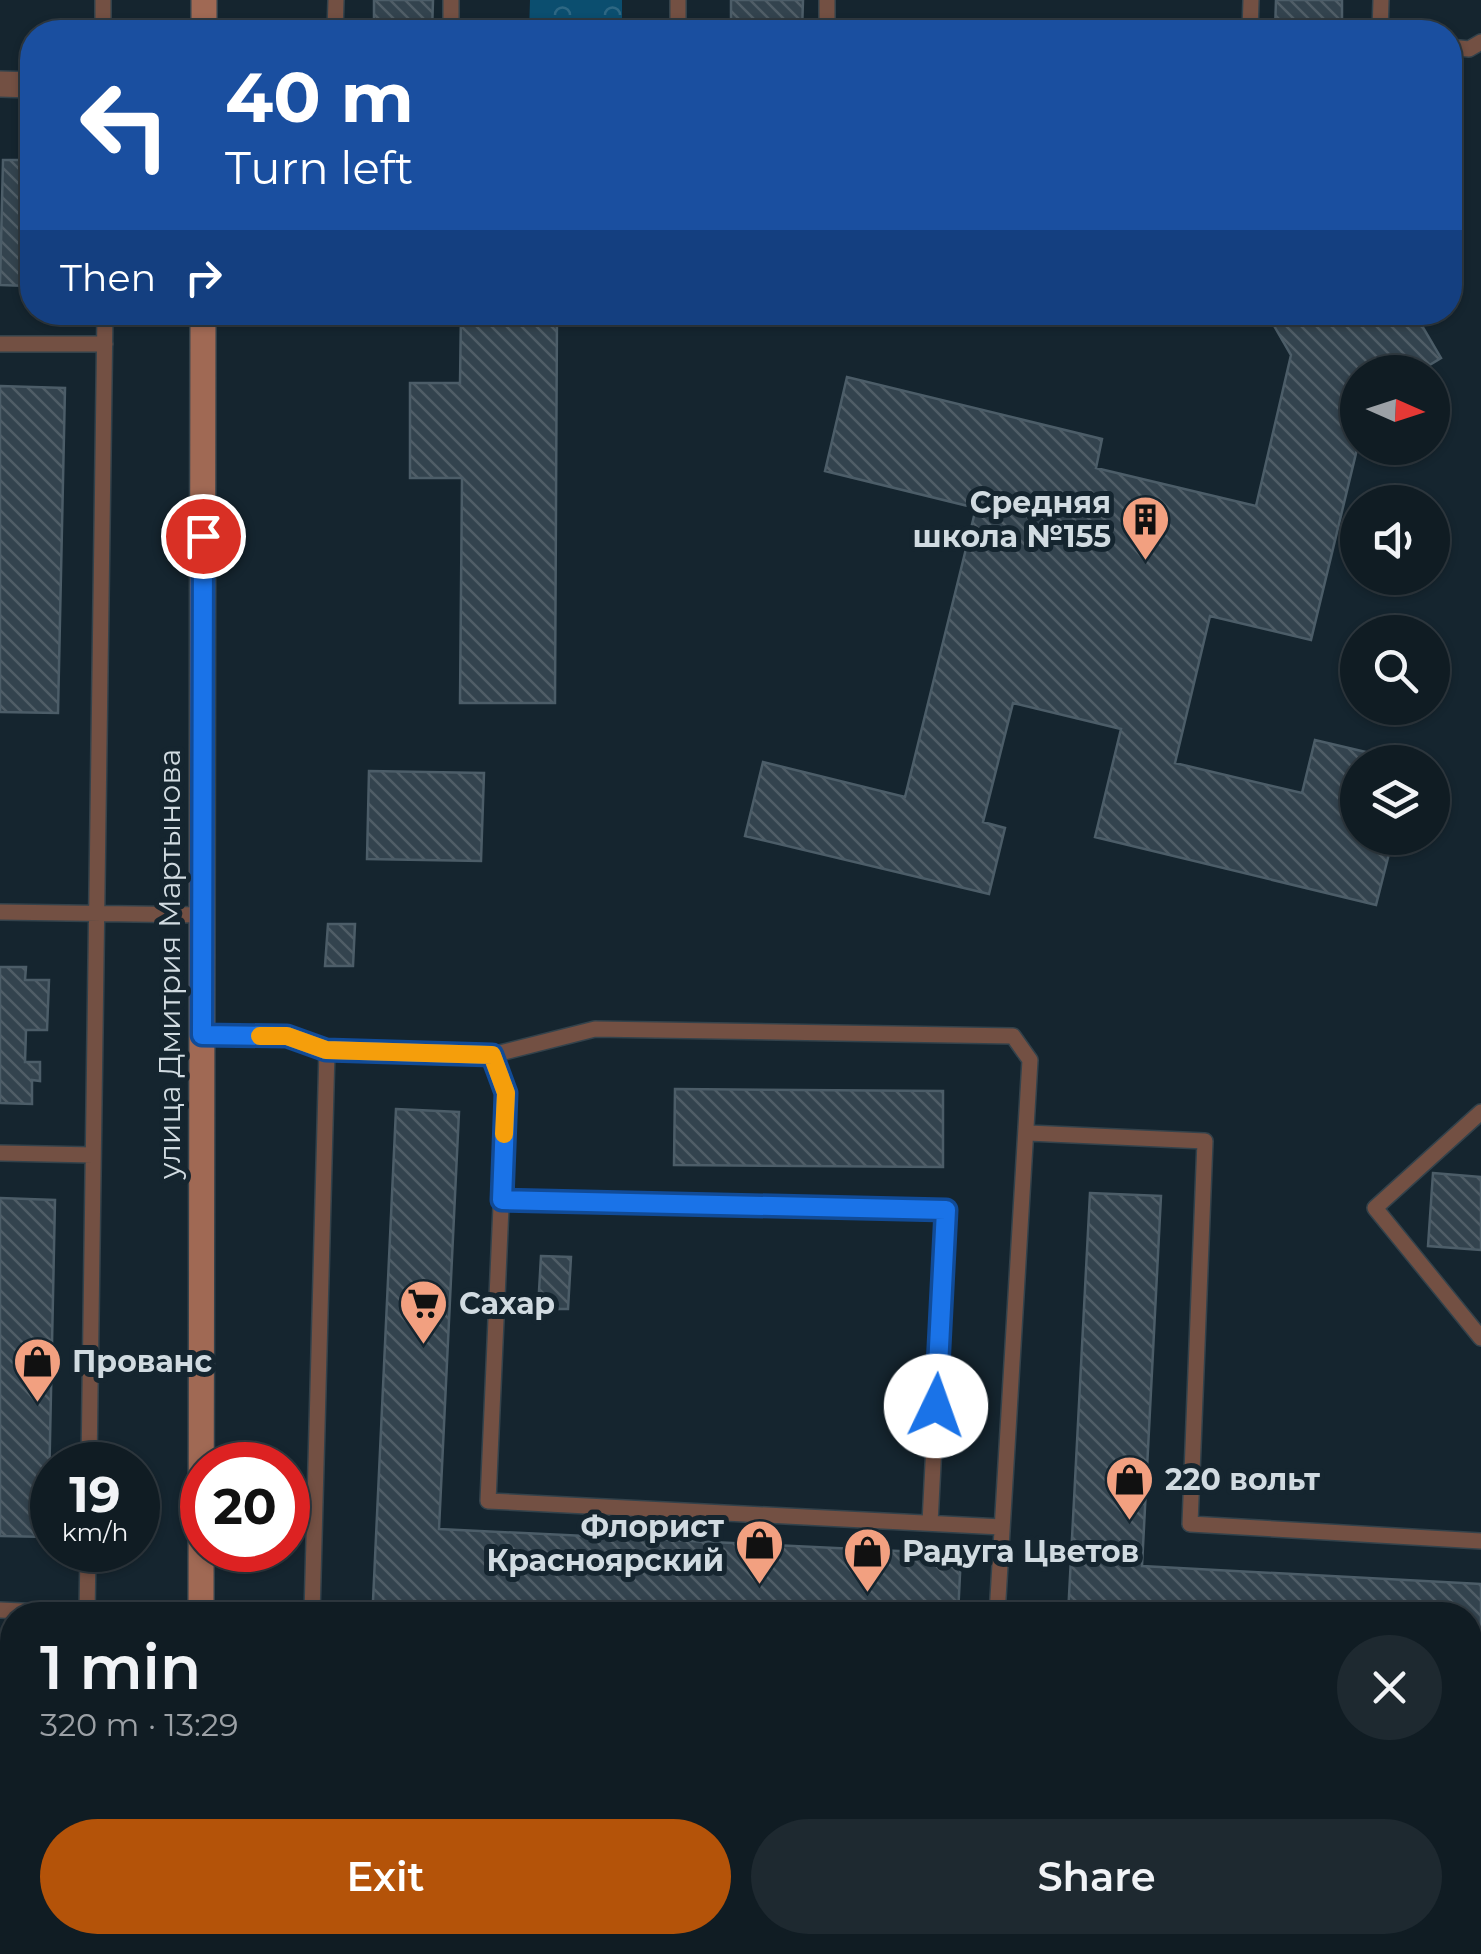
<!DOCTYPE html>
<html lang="en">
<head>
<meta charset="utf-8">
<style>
	body { margin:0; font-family:Montserrat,sans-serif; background:#1e2930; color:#f1f3f6; height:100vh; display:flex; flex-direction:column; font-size:38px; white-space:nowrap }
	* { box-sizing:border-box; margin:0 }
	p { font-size:32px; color:#9ca1a6 }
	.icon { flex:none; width:55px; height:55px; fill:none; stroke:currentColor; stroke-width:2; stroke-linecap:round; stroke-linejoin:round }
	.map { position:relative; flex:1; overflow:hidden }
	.panel { position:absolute; left:0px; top:1602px; width:1482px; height:352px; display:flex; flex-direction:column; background:#101c23; border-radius:40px 40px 0 0; box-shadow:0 2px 8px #0004,0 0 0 2px #303a41 }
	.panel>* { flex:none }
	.banner { position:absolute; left:20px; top:20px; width:1442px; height:305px; border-radius:40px; box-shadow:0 2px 8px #0004,0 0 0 2px #303a41; background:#1a4fa0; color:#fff; overflow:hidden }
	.needle { width:65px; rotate:93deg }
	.fabs { position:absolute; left:1340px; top:355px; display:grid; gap:20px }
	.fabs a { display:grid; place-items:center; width:110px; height:110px; border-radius:50%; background:#101c23; box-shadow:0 2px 8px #0004,0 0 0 2px #303a41; font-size:50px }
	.speed { position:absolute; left:30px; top:1442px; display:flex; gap:20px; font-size:50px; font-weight:700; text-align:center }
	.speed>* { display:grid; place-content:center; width:130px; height:130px; border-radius:50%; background:#101c23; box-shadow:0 2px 8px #0004,0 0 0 2px #303a41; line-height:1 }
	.speed small { font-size:25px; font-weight:400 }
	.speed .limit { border:15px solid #d22; background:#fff; color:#111 }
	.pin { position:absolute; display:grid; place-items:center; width:85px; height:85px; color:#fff; margin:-42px; border:5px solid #fff; border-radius:50%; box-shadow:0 2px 10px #0007 }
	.me { position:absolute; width:110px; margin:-55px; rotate:3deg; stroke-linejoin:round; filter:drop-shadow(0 0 8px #0008) }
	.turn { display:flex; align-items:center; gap:35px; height:210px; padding:0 40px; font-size:45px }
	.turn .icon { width:130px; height:130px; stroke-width:2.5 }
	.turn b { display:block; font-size:70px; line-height:85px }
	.then { display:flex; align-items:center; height:95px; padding:0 40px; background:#0003; gap:20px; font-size:38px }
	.round { display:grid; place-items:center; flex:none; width:105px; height:105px; border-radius:52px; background:#1e2930 }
	.headline { display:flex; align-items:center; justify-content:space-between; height:170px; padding:0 40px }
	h1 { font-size:60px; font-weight:600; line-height:75px }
	.primary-button { display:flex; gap:20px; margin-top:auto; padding:20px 40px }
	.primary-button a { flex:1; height:115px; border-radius:60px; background:#b45309; color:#fff; font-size:40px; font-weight:600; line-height:115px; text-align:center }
	.primary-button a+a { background:#1e2930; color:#f1f3f6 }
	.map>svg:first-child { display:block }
	.park { fill:url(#park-crowns) }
	.building { fill:url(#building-back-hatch); stroke:#4c5d68; stroke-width:2.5 }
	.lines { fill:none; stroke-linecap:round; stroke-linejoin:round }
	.lane-casing { stroke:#33424b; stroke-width:18 }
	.street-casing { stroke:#33424b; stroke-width:28 }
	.secondary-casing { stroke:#33424b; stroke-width:28 }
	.lane { stroke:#735043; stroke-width:15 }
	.street { stroke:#735043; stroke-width:25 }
	.secondary { stroke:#a06954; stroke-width:25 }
	.route-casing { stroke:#114b97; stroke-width:25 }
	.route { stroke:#1a73e8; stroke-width:18 }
	.slow { stroke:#f59e0b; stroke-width:18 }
	.labels { text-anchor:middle; stroke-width:10; stroke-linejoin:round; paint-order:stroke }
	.poi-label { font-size:30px; font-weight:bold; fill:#d1dbe1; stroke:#15252f; text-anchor:start }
	.street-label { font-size:30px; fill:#d1dbe1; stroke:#15252f }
</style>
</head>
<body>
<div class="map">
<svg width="1481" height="1954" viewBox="0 0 1481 1954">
	<defs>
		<pattern id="park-crowns" width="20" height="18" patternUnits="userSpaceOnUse" patternTransform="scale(2.5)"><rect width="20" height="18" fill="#0b4e6f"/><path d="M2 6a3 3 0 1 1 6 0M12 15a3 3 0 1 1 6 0" fill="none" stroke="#2e6783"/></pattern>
		<pattern id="building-back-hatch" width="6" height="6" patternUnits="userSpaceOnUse" patternTransform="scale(2.5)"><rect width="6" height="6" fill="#33434e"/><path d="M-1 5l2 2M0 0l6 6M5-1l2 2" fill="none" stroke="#505e67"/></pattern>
	</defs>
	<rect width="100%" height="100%" fill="#15252f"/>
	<!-- park -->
	<path class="park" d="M530 0H622V32H529Z"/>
	<!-- building -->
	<path class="building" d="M374 0H433L432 32H374Z
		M731 0H803L802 32H731Z
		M1276 0H1342V32H1275Z
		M3 160H20V166L32 167V213L31 207 22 206 20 246 32 247 27 286 0 285Z
		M461 312H557L555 703H460L462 478H410V383H460Z
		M1266 312H1414L1441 358 1418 372H1358V445L1311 640 1210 616 1175 763 1302 793 1315 740 1370 753 1368 762H1358V838H1393L1376 905 1095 837 1121 729 1013 703 983 822 1005 828 989 894 745 836 763 762 905 797 976 508 825 471 847 377 1102 439 1096 468 1256 506 1291 355Z
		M0 386 65 388 58 713 0 712Z
		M369 771 484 773 481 861 367 859Z
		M328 924H355L353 966H325Z
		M0 967H26L25 980H49L47 1030H26L25 1062H40V1081L32 1080V1104L0 1103Z
		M675 1089 943 1091V1167L674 1165Z
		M396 1109 459 1112 439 1529 961 1554 958 1615H680L373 1601Z
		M1433 1173 1481 1177V1250L1428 1246Z
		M1090 1193 1161 1196 1142 1566 1481 1584V1661H1470V1615H1068Z
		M0 1198 55 1200 48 1537 0 1536Z
		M541 1256 571 1257 568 1309H538Z
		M497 1942H729L943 1953 485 1954Z"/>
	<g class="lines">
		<defs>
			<path id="lane" d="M103 0V32
				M335 32 336 0
				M451 32V0
				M678 32V0
				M827 32V0
				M1250 32 1251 0
				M1380 32 1381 0
				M1450 47 1469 49 1481 42
				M0 344H105
				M0 912 202 915
				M202 1035 287 1036 327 1050 492 1055 595 1029 1013 1036 1030 1060 997 1615
				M492 1055 506 1093 488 1501 1002 1527
				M1481 1112 1375 1208 1481 1338
				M1028 1133 1205 1141 1190 1524 1481 1541
				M0 1153 93 1155
				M501 1200 946 1210 930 1523
				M89 1465 105 312
				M0 1610 87 1614 88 1550
				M312 1615 327 1050
				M1470 1723 1481 1724
				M0 1900 12 1909
				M52 1942 61 1954
				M1435 1942 1481 1945
				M352 1954 375 1942
				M1129 1954V1942
				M1216 1954 1217 1942"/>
			<path id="street" d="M0 84 32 85"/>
			<path id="secondary" d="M204 32V0
				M201 1615 203 312
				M0 1763 12 1764
				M1470 1817 1481 1818
				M206 1954V1942"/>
		</defs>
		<!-- lane casing -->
		<use href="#lane" class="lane-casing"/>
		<!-- street casing -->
		<use href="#street" class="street-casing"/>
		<!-- secondary casing -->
		<use href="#secondary" class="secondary-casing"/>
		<!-- lane -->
		<use href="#lane" class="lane"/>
		<!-- street -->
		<use href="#street" class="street"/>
		<!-- secondary -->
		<use href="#secondary" class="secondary"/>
	</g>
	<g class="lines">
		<defs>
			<path id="route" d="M203 536 202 1035 287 1036 326 1050 492 1055 506 1093 502 1200 946 1210 936 1406"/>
		</defs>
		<!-- route casing -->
		<use href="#route" class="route-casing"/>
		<!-- route -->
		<use href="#route" class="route"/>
		<!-- slow -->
		<path class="slow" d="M260 1036H287L326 1050 492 1055 506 1093 504 1134"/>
	</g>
	<!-- icons -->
	<defs>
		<symbol id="building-pin" viewBox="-11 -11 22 30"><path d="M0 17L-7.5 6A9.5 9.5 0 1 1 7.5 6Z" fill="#f2a080" stroke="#15252f"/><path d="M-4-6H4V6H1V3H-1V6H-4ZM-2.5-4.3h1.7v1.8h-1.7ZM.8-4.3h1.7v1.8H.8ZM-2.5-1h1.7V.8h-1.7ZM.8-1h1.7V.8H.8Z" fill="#111"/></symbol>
		<symbol id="supermarket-pin" viewBox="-11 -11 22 30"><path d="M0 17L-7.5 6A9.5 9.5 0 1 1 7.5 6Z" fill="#f2a080" stroke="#15252f"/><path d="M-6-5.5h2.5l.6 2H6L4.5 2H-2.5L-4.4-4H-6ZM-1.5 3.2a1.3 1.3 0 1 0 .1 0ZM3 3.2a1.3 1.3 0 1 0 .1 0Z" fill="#111"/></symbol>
		<symbol id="shop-pin" viewBox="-11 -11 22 30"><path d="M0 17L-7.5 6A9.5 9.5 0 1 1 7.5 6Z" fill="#f2a080" stroke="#15252f"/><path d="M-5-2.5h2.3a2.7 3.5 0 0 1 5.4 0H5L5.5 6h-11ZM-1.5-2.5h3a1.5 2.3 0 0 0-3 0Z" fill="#111"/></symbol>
	</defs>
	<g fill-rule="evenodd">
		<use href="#building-pin" x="1118" y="492" width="55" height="75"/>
		<use href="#supermarket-pin" x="396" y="1276" width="55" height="75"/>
		<use href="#shop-pin" x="10" y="1334" width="55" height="75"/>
		<use href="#shop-pin" x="1102" y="1452" width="55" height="75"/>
		<use href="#shop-pin" x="732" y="1516" width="55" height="75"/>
		<use href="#shop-pin" x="840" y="1524" width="55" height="75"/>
	</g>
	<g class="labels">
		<!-- poi labels -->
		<g class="poi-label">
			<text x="1111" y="513" text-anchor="end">Средняя<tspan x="1111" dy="34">школа №155</tspan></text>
			<text x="459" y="1314">Сахар</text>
			<text x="72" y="1372">Прованс</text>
			<text x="1165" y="1490">220 вольт</text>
			<text x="724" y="1537" text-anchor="end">Флорист<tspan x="724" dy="34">Красноярский</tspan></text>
			<text x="902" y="1562">Радуга Цветов</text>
		</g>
		<!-- street labels -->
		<g class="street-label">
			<text transform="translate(170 964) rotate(-90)" y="10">улица Дмитрия Мартынова</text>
		</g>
	</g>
</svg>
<div class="fabs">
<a><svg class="needle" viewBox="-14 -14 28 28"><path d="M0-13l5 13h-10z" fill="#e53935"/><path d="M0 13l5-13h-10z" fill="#9ca1a6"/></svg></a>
<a><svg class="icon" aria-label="sound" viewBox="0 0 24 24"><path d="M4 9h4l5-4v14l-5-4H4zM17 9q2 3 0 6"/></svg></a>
<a><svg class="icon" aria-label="search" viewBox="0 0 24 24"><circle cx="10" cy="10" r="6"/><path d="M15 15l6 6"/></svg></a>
<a><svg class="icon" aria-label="layers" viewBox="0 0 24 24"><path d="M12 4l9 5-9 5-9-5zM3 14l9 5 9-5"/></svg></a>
</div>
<div class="speed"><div>19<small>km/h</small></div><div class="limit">20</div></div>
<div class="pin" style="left:203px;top:536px;background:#d93025"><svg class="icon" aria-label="arrive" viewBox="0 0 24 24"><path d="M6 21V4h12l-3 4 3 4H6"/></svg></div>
<svg class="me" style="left:936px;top:1406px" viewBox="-20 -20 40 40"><circle r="19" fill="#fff"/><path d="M0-13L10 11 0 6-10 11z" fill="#1a73e8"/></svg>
<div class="banner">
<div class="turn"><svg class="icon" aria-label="left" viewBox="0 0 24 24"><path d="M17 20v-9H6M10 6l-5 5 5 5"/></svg><div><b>40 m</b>Turn left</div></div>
<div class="then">Then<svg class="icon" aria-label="right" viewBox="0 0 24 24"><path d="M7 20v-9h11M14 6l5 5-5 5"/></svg></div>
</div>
<section class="panel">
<div class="headline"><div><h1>1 min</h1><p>320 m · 13:29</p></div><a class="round"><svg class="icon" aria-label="close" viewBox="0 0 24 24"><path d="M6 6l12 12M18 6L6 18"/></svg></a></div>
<div class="primary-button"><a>Exit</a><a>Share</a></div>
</section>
</div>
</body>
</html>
